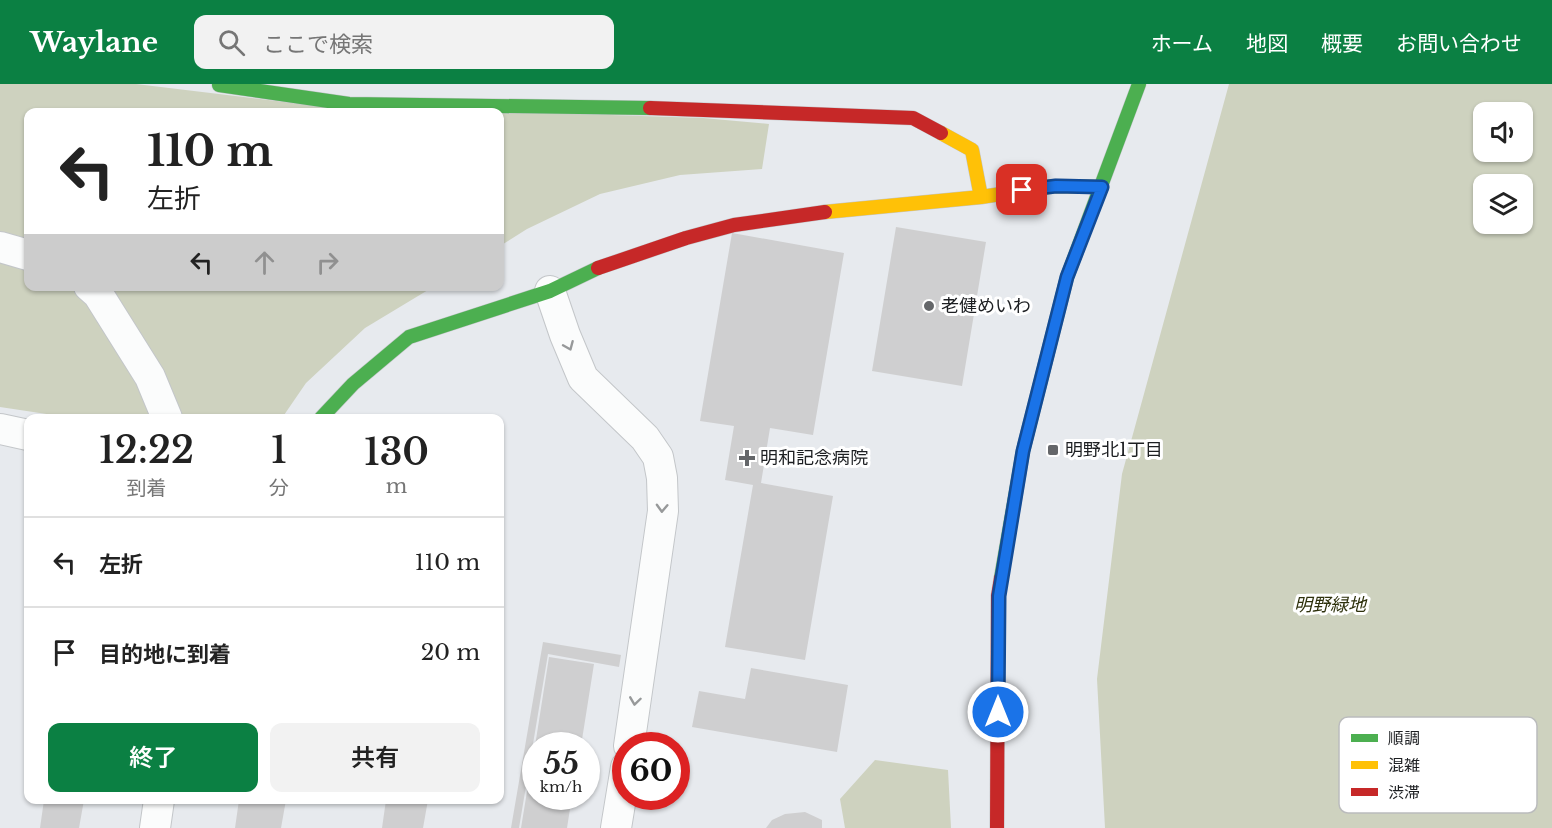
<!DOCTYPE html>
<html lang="ja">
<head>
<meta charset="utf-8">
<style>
	body { margin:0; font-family:"Libre Baskerville","Noto Sans JP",serif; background:#f2f2f2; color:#222; height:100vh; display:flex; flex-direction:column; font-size:22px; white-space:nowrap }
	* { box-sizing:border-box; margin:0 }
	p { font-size:20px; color:#767676 }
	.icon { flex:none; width:33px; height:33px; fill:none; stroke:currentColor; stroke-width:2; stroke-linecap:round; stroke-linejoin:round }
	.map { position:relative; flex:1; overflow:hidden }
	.sheet { position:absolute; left:24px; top:330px; width:480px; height:390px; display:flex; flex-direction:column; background:#fff; border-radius:12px; box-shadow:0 2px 4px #0004 }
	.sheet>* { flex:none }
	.banner { position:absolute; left:24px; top:24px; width:480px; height:183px; border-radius:12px; box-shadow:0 2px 4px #0004; background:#fff; color:#222; overflow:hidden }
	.buttons { position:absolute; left:1473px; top:18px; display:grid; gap:12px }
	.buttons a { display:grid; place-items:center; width:60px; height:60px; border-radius:12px; background:#fff; box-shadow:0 2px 4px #0004; font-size:30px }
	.speed { position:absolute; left:522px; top:648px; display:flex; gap:12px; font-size:30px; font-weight:700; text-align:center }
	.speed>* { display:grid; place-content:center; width:78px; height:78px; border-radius:50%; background:#fff; box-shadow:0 2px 4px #0004; line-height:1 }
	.speed small { font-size:15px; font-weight:400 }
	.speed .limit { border:9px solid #d22; background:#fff; color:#111 }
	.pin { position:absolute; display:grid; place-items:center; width:51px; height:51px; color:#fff; margin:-26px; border-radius:12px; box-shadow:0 3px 9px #0006 }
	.me { position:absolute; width:66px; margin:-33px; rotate:0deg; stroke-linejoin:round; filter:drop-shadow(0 0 4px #0008) }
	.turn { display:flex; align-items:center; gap:21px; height:126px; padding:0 24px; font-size:27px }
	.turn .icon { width:78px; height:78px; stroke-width:2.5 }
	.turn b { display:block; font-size:42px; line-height:51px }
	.lanes { display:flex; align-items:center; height:57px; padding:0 24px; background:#0003; justify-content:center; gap:30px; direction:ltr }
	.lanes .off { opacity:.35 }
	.eta { display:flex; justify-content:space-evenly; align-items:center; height:102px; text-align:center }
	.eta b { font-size:36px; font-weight:600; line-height:42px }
	.button { display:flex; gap:12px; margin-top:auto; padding:12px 24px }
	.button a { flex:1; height:69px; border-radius:12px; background:#0b8043; color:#fff; font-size:24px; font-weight:600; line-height:69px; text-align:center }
	.button a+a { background:#f2f2f2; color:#222 }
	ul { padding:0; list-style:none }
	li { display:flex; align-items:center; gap:18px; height:90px; padding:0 24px; border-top:2px solid #e0e0e0 }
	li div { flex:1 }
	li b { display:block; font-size:22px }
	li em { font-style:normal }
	header { display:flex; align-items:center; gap:36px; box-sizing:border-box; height:84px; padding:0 30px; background:#0b8043; color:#fff }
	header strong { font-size:28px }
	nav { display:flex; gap:33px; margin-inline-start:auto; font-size:21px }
	.search { width:420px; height:54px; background:#f2f2f2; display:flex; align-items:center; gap:15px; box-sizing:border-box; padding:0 21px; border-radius:12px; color:#767676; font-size:22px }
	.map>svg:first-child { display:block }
	.green { fill:#ced2bf; fill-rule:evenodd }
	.building { fill:#cfcfd0 }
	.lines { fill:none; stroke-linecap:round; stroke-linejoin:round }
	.street-casing { stroke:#c3c6c9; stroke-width:32 }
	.fast-casing { stroke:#c3c6c9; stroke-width:15 }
	.slow-casing { stroke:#c3c6c9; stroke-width:15 }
	.jam-casing { stroke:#c3c6c9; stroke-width:15 }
	.street { stroke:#fbfcfc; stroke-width:30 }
	.fast { stroke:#4caf50; stroke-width:14 }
	.slow { stroke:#ffc107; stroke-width:14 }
	.jam { stroke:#c62828; stroke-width:14 }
	.oneway { stroke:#97999a }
	.route-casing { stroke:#114b97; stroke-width:15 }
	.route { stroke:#1a73e8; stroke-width:10 }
	.poi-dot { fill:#646669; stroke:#fff; stroke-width:2 }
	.labels { text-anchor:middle; stroke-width:6; stroke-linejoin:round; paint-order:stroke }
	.poi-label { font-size:18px; fill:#1d1f22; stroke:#fff; text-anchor:start }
	.park-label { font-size:18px; font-style:italic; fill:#2e310c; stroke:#fff }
	.key { fill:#fff; stroke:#bbbcbd; stroke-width:1.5 }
	.key-label { font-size:16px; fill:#1d1f22 }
</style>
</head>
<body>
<header>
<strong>Waylane</strong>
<div class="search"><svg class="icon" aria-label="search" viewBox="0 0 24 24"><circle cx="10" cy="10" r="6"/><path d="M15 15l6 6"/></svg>ここで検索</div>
<nav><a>ホーム</a><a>地図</a><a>概要</a><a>お問い合わせ</a></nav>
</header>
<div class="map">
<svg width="1552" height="744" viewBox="0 0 1552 744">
	<rect width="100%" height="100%" fill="#e7eaee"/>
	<!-- green -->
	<path class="green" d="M0 0H136L350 26 518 28 703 34 769 40 762 85 680 91 600 110 527 145 500 162V28H28V202L433 203 365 244 306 299 282 334H73L0 323Z
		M1229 0H1552V744H1105L1097 595 1122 390ZM1484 28H1522V68H1484ZM1484 100H1522V140H1484Z
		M875 676 948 686 951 744H845L840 715Z"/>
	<!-- building -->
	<path class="building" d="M896 143 986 158 962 302 872 287Z
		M732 149 844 169 813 351 770 344 761 399 833 412 805 576 725 563 753 401 725 396 734 342 700 337Z
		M543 558 621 571 619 583 548 570 519 744H511Z
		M549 573 594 580 581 662H535Z
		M751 584 848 601 837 668 692 643 699 607 745 615Z
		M534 665 536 712H572L567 744H521Z
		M44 716H84L79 744H40Z
		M239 716H286L281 744H235Z
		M386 716H428L423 744H382Z
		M805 728 822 736V744H766L772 736 785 730Z"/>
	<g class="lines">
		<defs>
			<path id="street" d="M0 163 28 171
				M89 202 98 210 150 293 167 334
				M550 207 565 251 583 294 645 354 658 373 662 394 663 427 629 662
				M0 345 28 351
				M155 744 159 716
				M616 744 626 683"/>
			<path id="fast" d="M219 1 349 20 650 24
				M321 334 353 300 409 253 550 207 598 184
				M1001 494 1023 367 1067 193 1139 0"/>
			<path id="slow" d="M941 49 972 66 981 113
				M825 128 981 113 1055 102 1102 103"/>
			<path id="jam" d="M650 24 913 34 941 49
				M598 184 686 154 734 141 825 128
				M997 744 998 512 1001 494"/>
		</defs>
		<!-- street casing -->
		<use href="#street" class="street-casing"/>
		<!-- fast casing -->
		<use href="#fast" class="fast-casing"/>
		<!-- slow casing -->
		<use href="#slow" class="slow-casing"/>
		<!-- jam casing -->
		<use href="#jam" class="jam-casing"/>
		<!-- street -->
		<use href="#street" class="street"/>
		<!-- fast -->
		<use href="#fast" class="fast"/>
		<!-- slow -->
		<use href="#slow" class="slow"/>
		<!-- jam -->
		<use href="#jam" class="jam"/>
	</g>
	<!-- one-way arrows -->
	<defs><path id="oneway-chevron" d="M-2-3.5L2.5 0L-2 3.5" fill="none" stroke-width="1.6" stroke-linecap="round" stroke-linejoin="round" transform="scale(1.5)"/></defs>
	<g class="oneway">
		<use href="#oneway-chevron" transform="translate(569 262) rotate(67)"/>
		<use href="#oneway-chevron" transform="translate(662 424) rotate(92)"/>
		<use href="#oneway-chevron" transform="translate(635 617) rotate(98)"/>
	</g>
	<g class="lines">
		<defs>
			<path id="route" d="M998 628 999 512 1023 367 1067 193 1102 103 1056 102 1022 106"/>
		</defs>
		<!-- route casing -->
		<use href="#route" class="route-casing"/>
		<!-- route -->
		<use href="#route" class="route"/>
	</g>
	<!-- markers -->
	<g class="poi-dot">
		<circle cx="929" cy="222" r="6"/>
		<rect x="1047" y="360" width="12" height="12" rx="3"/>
		<path d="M744 365h6v6h6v6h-6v6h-6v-6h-6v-6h6z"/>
	</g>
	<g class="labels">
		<!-- poi labels -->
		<g class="poi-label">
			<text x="941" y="228">老健めいわ</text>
			<text x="1065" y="372">明野北1丁目</text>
			<text x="760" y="380">明和記念病院</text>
		</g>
		<!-- park labels -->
		<g class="park-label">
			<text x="1330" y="527">明野緑地</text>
		</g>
	</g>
	<!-- legend -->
	<rect x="1339" y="633" width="198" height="96" rx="9" class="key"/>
	<rect x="1351" y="650" width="27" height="8" fill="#4caf50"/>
	<rect x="1351" y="677" width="27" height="8" fill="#ffc107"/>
	<rect x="1351" y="704" width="27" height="8" fill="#c62828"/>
	<g class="key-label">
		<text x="1388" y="660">順調</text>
		<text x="1388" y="687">混雑</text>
		<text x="1388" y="714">渋滞</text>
	</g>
</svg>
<div class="buttons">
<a><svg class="icon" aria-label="sound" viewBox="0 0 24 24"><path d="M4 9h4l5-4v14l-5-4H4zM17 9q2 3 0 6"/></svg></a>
<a><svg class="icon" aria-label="layers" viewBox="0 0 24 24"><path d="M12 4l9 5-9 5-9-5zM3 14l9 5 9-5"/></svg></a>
</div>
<div class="speed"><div>55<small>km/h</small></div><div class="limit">60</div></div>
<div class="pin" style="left:1022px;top:106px;background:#d93025"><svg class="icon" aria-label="arrive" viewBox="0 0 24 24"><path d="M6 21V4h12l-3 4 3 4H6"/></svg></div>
<svg class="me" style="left:998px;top:628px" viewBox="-20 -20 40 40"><circle r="17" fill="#1a73e8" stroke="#fff" stroke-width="3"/><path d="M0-11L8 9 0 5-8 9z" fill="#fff"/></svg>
<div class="banner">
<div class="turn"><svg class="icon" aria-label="left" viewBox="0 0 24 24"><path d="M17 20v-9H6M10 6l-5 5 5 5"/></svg><div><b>110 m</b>左折</div></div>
<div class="lanes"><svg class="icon" aria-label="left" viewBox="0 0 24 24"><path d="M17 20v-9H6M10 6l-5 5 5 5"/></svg><svg class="icon off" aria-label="ahead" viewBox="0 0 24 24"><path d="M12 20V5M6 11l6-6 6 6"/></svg><svg class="icon off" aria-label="right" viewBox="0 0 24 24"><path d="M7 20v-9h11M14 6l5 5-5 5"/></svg></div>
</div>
<section class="sheet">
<div class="eta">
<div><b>12:22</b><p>到着</p></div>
<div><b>1</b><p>分</p></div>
<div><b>130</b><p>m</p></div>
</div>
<ul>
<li><svg class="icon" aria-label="left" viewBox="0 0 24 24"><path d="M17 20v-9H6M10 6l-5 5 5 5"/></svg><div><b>左折</b></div><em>110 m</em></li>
<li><svg class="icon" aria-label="arrive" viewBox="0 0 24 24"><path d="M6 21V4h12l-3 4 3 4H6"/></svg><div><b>目的地に到着</b></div><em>20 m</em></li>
</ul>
<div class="button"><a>終了</a><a>共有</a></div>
</section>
</div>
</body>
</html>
